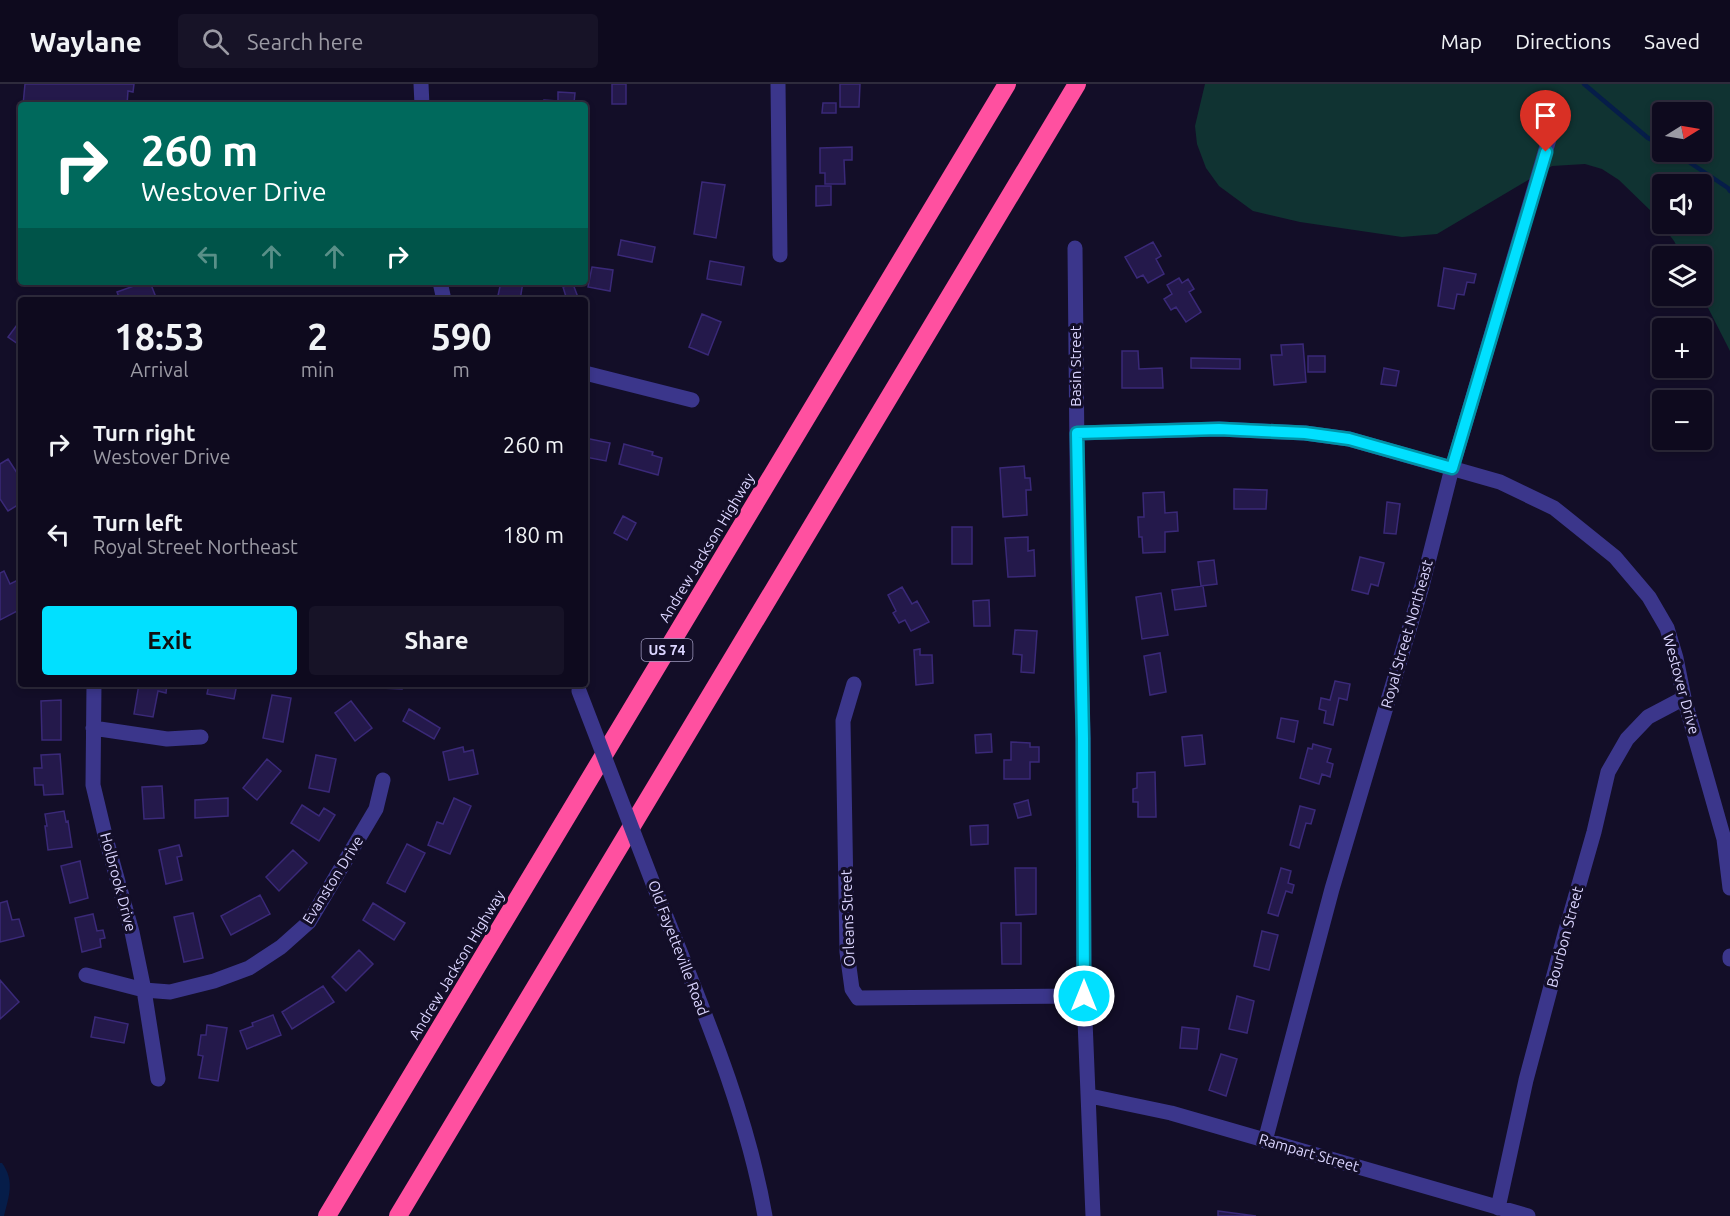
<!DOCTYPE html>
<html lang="en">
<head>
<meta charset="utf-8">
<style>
	body { margin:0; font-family:Ubuntu,sans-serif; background:#171327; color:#f1f3f6; height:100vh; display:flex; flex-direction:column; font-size:22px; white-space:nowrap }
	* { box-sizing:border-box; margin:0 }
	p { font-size:20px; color:#9b9aa4 }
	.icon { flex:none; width:33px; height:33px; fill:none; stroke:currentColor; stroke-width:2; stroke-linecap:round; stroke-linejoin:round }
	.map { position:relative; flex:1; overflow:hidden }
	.drawer { position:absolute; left:18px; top:213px; width:570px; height:390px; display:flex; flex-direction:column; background:#0e0a1e; border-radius:6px; box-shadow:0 3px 9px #0003,0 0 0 2px #2e2b3c }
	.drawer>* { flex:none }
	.guide { position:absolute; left:18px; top:18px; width:570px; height:183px; border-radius:6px; box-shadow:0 3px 9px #0003,0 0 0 2px #2e2b3c; background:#00695c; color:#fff; overflow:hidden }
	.needle { width:39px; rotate:79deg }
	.tools { position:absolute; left:1652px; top:18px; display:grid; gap:12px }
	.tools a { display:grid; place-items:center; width:60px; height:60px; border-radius:6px; background:#0e0a1e; box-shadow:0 3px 9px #0003,0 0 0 2px #2e2b3c; font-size:30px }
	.pin { position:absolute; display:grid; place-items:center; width:51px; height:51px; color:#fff; margin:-62px -26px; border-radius:50% 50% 50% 0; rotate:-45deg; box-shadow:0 0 6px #0007 }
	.pin .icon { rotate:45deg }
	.me { position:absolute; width:66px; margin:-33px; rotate:0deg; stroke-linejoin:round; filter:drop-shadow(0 0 4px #0008) }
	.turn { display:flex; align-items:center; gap:21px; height:126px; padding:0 24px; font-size:27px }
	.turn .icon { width:78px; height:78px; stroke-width:2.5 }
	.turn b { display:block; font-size:42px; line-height:51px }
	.lanes { display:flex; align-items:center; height:57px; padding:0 24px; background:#0003; justify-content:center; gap:30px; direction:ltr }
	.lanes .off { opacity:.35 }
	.eta { display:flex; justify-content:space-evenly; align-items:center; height:102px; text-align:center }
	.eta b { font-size:36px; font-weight:700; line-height:42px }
	.button { display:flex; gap:12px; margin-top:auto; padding:12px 24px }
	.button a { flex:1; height:69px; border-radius:6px; background:#01e0ff; color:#111; font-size:24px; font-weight:700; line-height:69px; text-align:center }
	.button a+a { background:#171327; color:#f1f3f6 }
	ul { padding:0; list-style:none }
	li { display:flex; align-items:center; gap:18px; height:90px; padding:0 24px }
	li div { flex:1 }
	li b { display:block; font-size:22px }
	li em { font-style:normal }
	header { display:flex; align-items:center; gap:36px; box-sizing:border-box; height:84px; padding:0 30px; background:#0e0a1e; border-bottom:2px solid #2e2b3c }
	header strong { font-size:28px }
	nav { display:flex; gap:33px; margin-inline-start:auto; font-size:21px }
	.search { width:420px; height:54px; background:#171327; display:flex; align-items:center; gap:15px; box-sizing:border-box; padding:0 21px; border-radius:6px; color:#9b9aa4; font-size:22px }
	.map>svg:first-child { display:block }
	.green { fill:#103332; fill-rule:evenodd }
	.water { fill:#061d49 }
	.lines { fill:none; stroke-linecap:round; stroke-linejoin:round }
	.stream { stroke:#061d49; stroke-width:4.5 }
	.building { fill:#24194b; stroke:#3a2978; stroke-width:1.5 }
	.minor { stroke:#3b368b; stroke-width:15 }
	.highway { stroke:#ff50a0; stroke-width:18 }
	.minor-bridge { stroke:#3b368b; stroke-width:15 }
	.route-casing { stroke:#0192a6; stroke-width:15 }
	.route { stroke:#01e0ff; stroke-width:10 }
	.labels { text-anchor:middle; stroke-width:6; stroke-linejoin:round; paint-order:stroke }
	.shield { fill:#130e28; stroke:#9f99be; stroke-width:1.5 }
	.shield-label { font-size:14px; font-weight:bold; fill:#dbd5ff }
	.street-label { font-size:15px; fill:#dbd5ff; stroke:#130e28 }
</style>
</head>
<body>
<header>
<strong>Waylane</strong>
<div class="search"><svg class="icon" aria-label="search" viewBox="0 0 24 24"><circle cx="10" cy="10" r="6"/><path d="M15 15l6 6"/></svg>Search here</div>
<nav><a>Map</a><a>Directions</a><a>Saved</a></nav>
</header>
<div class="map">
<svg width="1730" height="1132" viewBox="0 0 1730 1132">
	<rect width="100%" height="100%" fill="#130e28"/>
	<!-- green -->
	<path class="green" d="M1205 0H1730V267L1701 210V172H1682L1674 157 1653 129 1619 96 1602 85 1585 80 1552 82 1437 150 1402 153 1300 138 1253 127 1219 102 1206 84 1197 60 1195 42ZM1662 28H1701V68H1662ZM1662 100H1701V140H1662Z"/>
	<!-- water -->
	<path class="water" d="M0 1079H2C15 1097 9 1112 4 1132H0Z"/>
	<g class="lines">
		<!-- stream -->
		<path class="stream" d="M1584 0 1648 54 1662 61
			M1674 68 1728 104 1730 107"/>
	</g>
	<!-- building -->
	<path class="building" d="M25 0H134L133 8 128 7 127 21H23Z
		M612 0H626V20H612Z
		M840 0H860L859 23H840Z
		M558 8 575 9 574 19 583 20V21H544V16L558 17Z
		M823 19H836V29H822Z
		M852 63V76H844L845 100H825V89H820V64Z
		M702 98 725 101 716 154 694 150Z
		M816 102H831V121L816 122Z
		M621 156 655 163 652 178 618 171Z
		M1153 158 1161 172 1156 175 1164 190 1148 199 1143 191 1137 194 1125 173Z
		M710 177 744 183 741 201 707 195Z
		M592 183 613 186 610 207 588 203Z
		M1444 184 1476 190 1474 199 1467 198 1464 211 1457 210 1454 225 1438 222Z
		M1179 194 1182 199 1188 195 1194 205 1189 208 1201 228 1186 238 1176 223 1171 226 1164 215 1172 210 1167 201Z
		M145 198H150L157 216H120L117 208Z
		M501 198H523L520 216H497Z
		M573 200 579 216H567L563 203Z
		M702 230 721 238 708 271 689 263Z
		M20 237 21 238V262L8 253Z
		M1303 260 1306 298 1274 301 1271 271H1282L1281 261Z
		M1122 267H1138L1139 285 1162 284 1163 304H1122Z
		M1308 272H1325V288H1308Z
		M1191 274 1240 275V285L1191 284Z
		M1384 284 1399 287 1396 302 1381 300Z
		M585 354 610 359 606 377 585 373Z
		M624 360 653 368 652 371 662 374 658 391 619 380Z
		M8 375 21 395V419L8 427 0 415V380Z
		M1024 382 1025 394H1030L1031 406H1026L1027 431 1003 433 1000 384Z
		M1234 405 1267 406 1266 425H1234Z
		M1164 408 1165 429 1177 428 1178 447 1165 448V468L1143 469 1142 453H1139L1138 433H1144L1143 409Z
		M1387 418 1400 420 1396 450 1384 449Z
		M623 432 636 439 627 456 614 449Z
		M952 443H972V480H952Z
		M1028 453V467L1034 466 1035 492 1008 493 1005 454Z
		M1360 473 1384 479 1378 502 1371 500 1368 510 1352 506Z
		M1214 476 1217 500 1201 502 1198 478Z
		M4 487 10 500 18 496 21 502V508L18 509 21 515V525L0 536V489Z
		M1203 502 1206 522 1175 526 1172 506Z
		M902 503 912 520 917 517 929 538 911 547 905 536 899 539 893 529 896 527 888 511Z
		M1161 509 1168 551 1142 555 1136 513Z
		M989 516 990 542H974L973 517Z
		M1015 546 1037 547 1034 589 1021 588 1022 571 1013 570Z
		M920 565V571H932L933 599 916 601 914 566Z
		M1160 569 1166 608 1150 611 1144 572Z
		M1335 597 1350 600 1347 616 1339 614 1333 641 1324 639 1326 627 1319 625 1321 614 1330 616Z
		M139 600H167L166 609 158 607 153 633 134 630Z
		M209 600H237L234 615 207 610Z
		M381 600H402V605L381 604Z
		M272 611 291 614 283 658 263 654Z
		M61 616V656H42L41 617Z
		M351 617 372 644 355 657 335 629Z
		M409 625 440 644 434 655 403 637Z
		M1281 634 1298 637 1294 658 1277 654Z
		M991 650 992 668 976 669 975 651Z
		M1202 651 1205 680 1185 682 1182 653Z
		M1011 658 1030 659V663H1039V678H1030V695H1004V676H1011Z
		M1313 660 1331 665 1327 678 1333 680 1330 693 1322 690 1319 700 1300 694 1308 664 1312 665Z
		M463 663 464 668 473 666 478 690 449 696 443 668Z
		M60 670 63 710 44 711 43 701H35L34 684H42L41 671Z
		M316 671 336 675 329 708 309 704Z
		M267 675 281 687 257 716 243 704Z
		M1155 688 1156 733H1138V718H1133V705L1137 704V689Z
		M162 702 164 734 144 735 142 703Z
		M228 714V732L195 734V716Z
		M454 714 471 722 450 770 428 761 437 738 443 740Z
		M1028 716 1031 731 1018 734 1014 720Z
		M302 721 319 732 324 724 335 731 319 757 291 739Z
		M1300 722 1315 726 1311 740 1306 739 1299 764 1290 761Z
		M64 727 66 738 68 737 72 763 48 766 45 742H47L45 730Z
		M988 741V760L971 761 970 742Z
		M407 760 425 769 405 808 387 799Z
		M179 761 182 772 177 773 182 796 166 800 159 766Z
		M293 766 307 779 279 807 266 793Z
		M80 777 88 814 70 819 61 782Z
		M1015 784H1036V830L1016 831Z
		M1281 784 1291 787 1288 799 1294 801 1292 809 1286 807 1278 832 1268 829Z
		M260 811 270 830 231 851 221 832Z
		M7 817 12 836 19 835 24 852 0 858V819Z
		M373 819 405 839 394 856 363 836Z
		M193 829 203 874 184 878 174 833Z
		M93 830 97 847 103 846 105 854 100 855 101 863 82 868 75 834Z
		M1001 839H1021V880H1002Z
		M1262 847 1278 851 1269 886 1254 882Z
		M359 866 373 880 346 907 332 893Z
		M0 896 19 918 0 935Z
		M323 902 334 918 292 945 282 928Z
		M1237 912 1254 917 1247 949 1229 945Z
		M273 931 281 951 247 965 240 947 253 942 252 939Z
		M95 933 128 940 124 959 91 953Z
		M207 941 227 944 218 997 199 994 203 972 198 971 201 951H206Z
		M1182 943 1199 945 1197 965 1180 964Z
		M1221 970 1237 975 1226 1012 1209 1006Z
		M1218 1127 1256 1132H1218Z"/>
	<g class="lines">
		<!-- minor -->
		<path class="minor" d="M421 0 422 21
			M778 0 780 171
			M1075 164 1078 472 1083 654 1084 912 1093 1132
			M440 198 444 216
			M585 289 692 316
			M1077 349 1219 345 1305 349 1349 355 1500 398 1554 424 1615 473 1649 513 1667 544 1676 574 1684 614 1724 755 1730 804
			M94 600 93 701 105 751 132 848 144 906 158 995
			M854 600 843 637 847 868 852 905 858 914 1084 912
			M93 644 167 655 201 653
			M654 802C696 910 745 1018 765 1132
			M1730 872V875
			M86 891 144 906 170 908 214 897 249 884 281 863 309 838 376 725 383 696
			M1090 1012 1171 1029 1528 1132
			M1265 1057 1332 805 1422 502 1452 384 1552 45
			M1498 1124 1526 996 1566 846 1594 748 1608 688 1627 655 1648 633 1684 614"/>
		<!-- highway -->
		<path class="highway" d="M327 1132 1007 0
			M398 1132 1077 0"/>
		<!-- minor-bridge -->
		<path class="minor-bridge" d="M579 607 654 802"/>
	</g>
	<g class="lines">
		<defs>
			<path id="route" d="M1084 912 1083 654 1077 349 1219 345 1305 349 1349 355 1452 384 1546 68"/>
		</defs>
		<!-- route casing -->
		<use href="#route" class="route-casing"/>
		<!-- route -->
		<use href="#route" class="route"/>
	</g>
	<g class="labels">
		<!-- shield labels -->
		<rect class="shield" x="641.5" y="555" width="51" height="22" rx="4.5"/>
		<g class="shield-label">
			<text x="667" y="571">US 74</text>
		</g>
		<!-- street labels -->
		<g class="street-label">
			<text transform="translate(1076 282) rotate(-90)" y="5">Basin Street</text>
			<text transform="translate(707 464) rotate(-59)" y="5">Andrew Jackson Highway</text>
			<text transform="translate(1407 550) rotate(-74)" y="5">Royal Street Northeast</text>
			<text transform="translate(1681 600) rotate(75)" y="5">Westover Drive</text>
			<text transform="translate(333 796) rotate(-58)" y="5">Evanston Drive</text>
			<text transform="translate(118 798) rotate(75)" y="5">Holbrook Drive</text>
			<text transform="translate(848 834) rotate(-92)" y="5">Orleans Street</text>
			<text transform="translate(1565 853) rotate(-75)" y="5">Bourbon Street</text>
			<text transform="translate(678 864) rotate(69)" y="5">Old Fayetteville Road</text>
			<text transform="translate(457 881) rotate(-59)" y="5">Andrew Jackson Highway</text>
			<text transform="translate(1309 1069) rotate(16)" y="5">Rampart Street</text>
		</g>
	</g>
</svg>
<div class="tools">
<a><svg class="needle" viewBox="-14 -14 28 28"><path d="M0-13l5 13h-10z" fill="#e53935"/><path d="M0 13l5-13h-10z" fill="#9b9aa4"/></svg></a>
<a><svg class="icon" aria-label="sound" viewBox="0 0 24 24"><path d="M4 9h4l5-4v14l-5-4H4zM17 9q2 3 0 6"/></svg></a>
<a><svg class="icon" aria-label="layers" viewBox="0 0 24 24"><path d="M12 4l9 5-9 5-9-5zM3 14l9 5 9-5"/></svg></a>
<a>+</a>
<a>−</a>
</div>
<div class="pin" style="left:1546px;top:68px;background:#d93025"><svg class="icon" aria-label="arrive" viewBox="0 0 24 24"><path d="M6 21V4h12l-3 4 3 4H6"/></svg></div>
<svg class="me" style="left:1084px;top:912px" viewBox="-20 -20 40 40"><circle r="17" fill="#01e0ff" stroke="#fff" stroke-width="3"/><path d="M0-11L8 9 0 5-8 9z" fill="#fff"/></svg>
<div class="guide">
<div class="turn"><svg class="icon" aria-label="right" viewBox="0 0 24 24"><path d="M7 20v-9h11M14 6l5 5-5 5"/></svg><div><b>260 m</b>Westover Drive</div></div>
<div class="lanes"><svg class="icon off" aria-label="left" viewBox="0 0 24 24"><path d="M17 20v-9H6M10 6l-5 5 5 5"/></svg><svg class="icon off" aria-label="ahead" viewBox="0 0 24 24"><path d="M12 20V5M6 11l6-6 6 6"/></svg><svg class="icon off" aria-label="ahead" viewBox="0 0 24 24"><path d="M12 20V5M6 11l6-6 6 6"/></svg><svg class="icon" aria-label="right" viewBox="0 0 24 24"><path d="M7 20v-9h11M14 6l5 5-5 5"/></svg></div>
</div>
<section class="drawer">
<div class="eta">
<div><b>18:53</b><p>Arrival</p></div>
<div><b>2</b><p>min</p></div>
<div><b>590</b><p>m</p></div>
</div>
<ul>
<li><svg class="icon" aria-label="right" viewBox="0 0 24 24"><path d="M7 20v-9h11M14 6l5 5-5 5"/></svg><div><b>Turn right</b><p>Westover Drive</p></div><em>260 m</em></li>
<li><svg class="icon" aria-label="left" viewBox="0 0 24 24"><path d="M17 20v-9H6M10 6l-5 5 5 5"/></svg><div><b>Turn left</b><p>Royal Street Northeast</p></div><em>180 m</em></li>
</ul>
<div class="button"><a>Exit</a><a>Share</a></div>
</section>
</div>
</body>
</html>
